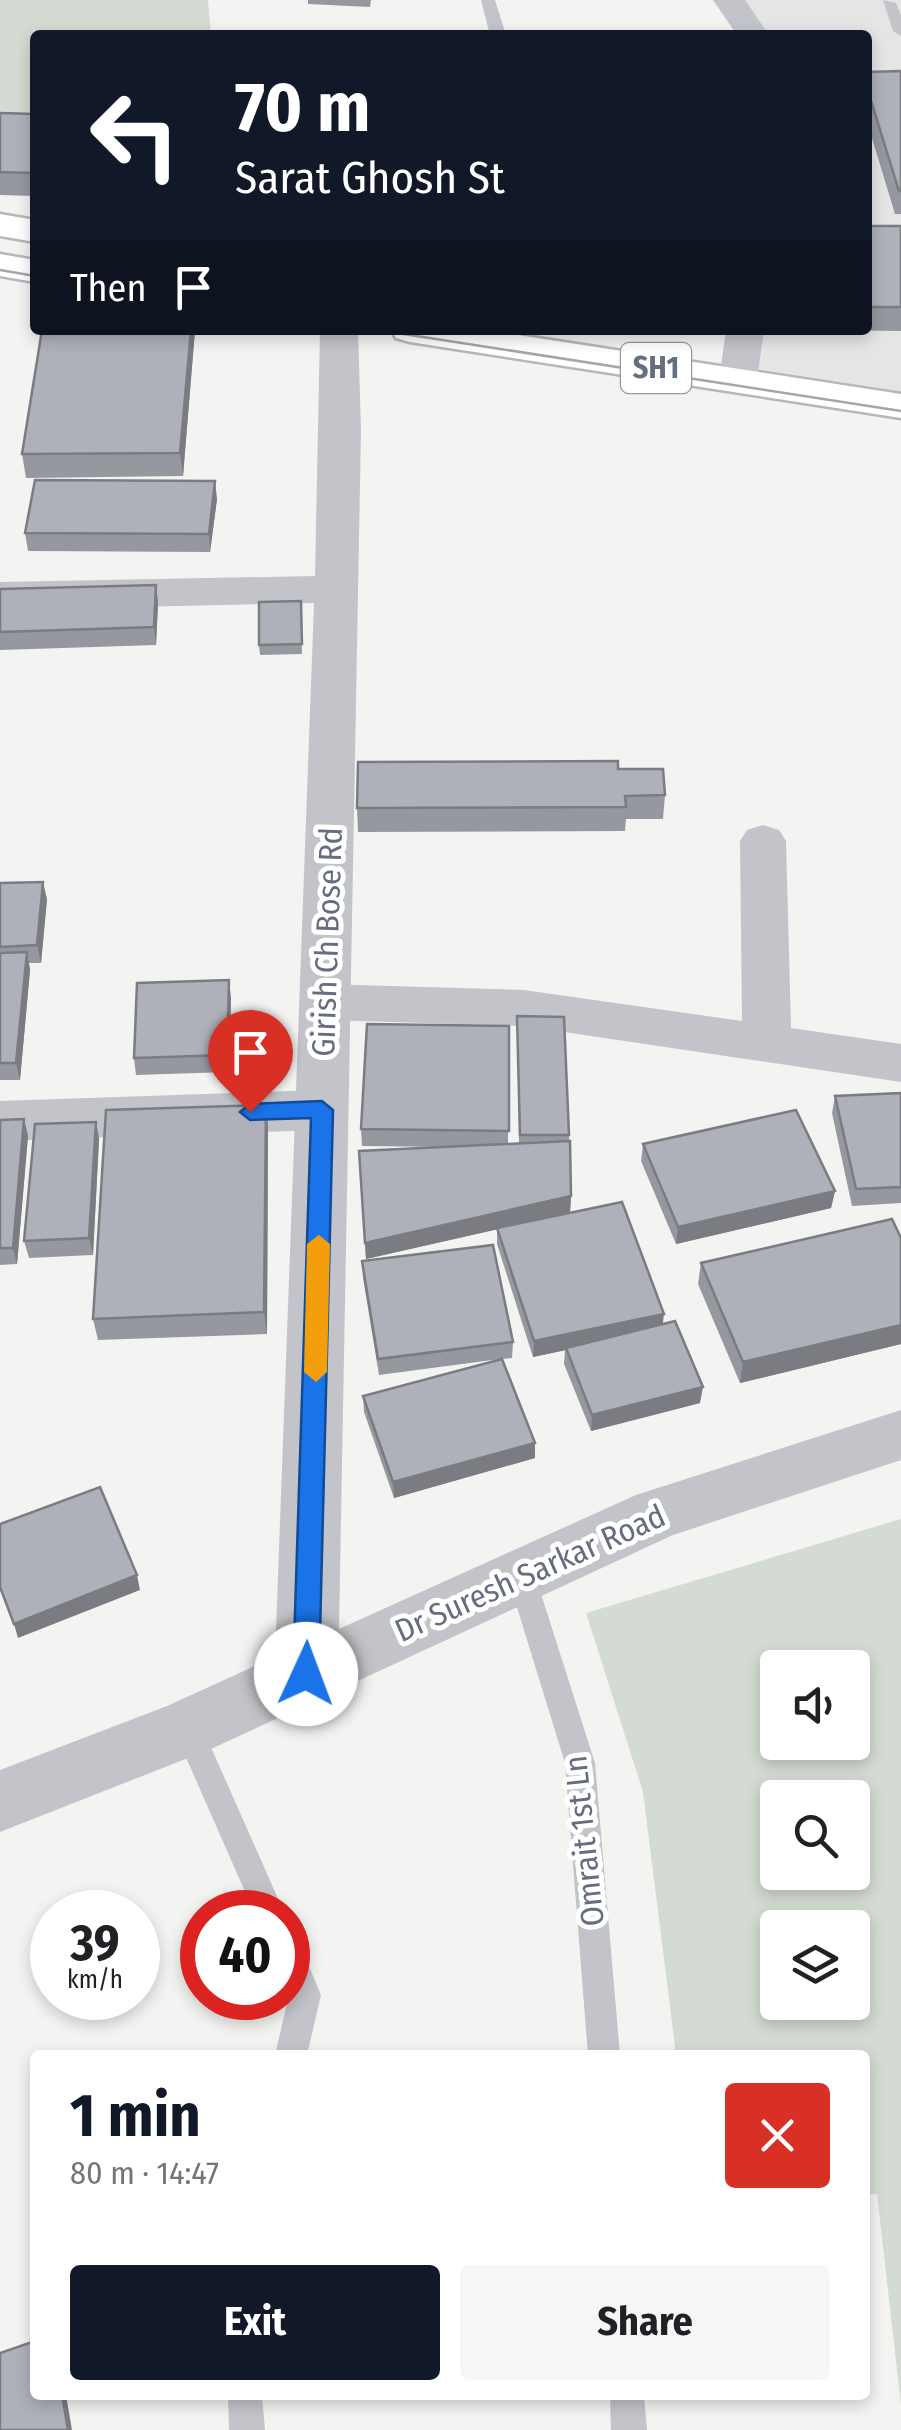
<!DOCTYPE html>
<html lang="en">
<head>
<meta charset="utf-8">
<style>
	body { margin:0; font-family:"Fira Sans Condensed",sans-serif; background:#f6f6f6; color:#202124; height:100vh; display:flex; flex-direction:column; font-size:38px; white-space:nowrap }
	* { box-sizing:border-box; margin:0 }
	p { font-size:32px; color:#757577 }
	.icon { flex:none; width:55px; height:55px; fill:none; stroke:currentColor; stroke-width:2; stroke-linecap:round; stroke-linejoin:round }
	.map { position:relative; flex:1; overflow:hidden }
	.panel { position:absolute; left:30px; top:2050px; width:840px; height:350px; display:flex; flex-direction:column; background:#fff; border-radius:10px; box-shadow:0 5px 15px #0003 }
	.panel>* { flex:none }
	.banner { position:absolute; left:30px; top:30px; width:842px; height:305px; border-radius:10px; box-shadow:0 5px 15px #0003; background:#111827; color:#fff; overflow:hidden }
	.controls { position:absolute; left:760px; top:1650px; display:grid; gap:20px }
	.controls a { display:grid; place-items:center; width:110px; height:110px; border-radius:10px; background:#fff; box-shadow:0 5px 15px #0003; font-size:50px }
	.speed { position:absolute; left:30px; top:1890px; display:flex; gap:20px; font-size:50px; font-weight:700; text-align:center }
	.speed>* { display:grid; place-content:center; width:130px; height:130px; border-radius:50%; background:#fff; box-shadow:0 5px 15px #0003; line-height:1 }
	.speed small { font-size:25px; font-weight:400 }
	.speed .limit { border:15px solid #d22; background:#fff; color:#111 }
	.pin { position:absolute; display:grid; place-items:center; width:85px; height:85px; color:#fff; margin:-102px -42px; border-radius:50% 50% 50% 0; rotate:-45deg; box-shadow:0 0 10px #0007 }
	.pin .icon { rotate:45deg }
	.me { position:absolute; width:110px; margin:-55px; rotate:2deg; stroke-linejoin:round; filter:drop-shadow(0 0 8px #0008) }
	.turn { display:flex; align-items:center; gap:35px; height:210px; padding:0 40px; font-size:45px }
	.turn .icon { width:130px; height:130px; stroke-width:2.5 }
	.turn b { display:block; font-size:70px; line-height:85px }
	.then { display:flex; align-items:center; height:95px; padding:0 40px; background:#0003; gap:20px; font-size:38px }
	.round { display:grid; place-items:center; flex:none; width:105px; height:105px; border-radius:10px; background:#f6f6f6 }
	.summary { display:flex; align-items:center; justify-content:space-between; height:170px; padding:0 40px }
	h1 { font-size:60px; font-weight:700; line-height:75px; color:#111827 }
	.cta { display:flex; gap:20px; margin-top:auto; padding:20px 40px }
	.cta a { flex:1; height:115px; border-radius:10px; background:#111827; color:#fff; font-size:40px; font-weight:700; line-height:115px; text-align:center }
	.cta a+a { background:#f6f6f6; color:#202124 }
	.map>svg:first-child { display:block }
	.built { fill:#e4e5e4 }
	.green { fill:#d3dbd2; fill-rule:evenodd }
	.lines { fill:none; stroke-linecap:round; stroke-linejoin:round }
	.primary-casing { stroke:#b6b7bc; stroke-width:5 }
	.service { fill:#c3c4c9; fill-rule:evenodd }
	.minor { fill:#c3c4c9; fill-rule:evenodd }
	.tertiary { fill:#c3c4c9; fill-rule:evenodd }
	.primary { fill:#fff; fill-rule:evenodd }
	.tram { stroke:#a3a6ad; stroke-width:2.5 }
	.wall { fill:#96989f }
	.shaded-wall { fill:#7a7c82 }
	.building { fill:#aeb1b9; stroke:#7a7c82; stroke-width:2.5 }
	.route { fill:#1a73e8; stroke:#114b97; stroke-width:2.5 }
	.slow { fill:#f59e0b }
	.labels { text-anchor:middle; stroke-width:10; stroke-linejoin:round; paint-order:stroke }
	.shield { fill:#fff; stroke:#9399a7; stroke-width:2.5 }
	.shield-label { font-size:30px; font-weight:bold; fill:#656d81 }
	.street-label { font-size:32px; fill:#656d81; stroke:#fff }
</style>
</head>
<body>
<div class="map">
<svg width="901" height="2430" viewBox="0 0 901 2430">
	<rect width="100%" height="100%" fill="#f3f4f1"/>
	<!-- built -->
	<path class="built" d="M744 0H901V392L749 367 757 330H868V35H765Z"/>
	<!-- green -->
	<path class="green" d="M0 0H208L211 35H35V128L0 126Z
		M901 1519V2405L877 2194 865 2195V2055H676L643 1792 586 1613ZM778 1668H852V1742H778ZM778 1798H852V1872H778ZM778 1928H852V2002H778Z"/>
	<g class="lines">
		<defs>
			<path id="primary" d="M0 214 35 220V242L0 236Z
				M0 254 35 260V282L0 276Z
				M391 330H486L901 394V418L410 342 396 338Z"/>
		</defs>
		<!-- primary casing -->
		<use href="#primary" class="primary-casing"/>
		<!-- service -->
		<path class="service" d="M481 0H495L506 35H490Z
			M883 0 896 3 901 15V36L893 31Z
			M521 1563 531 1566 535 1575 595 1763 620 2055H588L565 1763 507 1575 511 1566Z
			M188 1714 198 1718 284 1912H254L173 1728 178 1718Z
			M288 1939 299 1943 321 1995 307 2055H275L289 1995Z
			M228 2395H262L265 2430H229Z
			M610 2395H644L647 2430H611Z"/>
		<!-- minor -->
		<path class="minor" d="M713 0H745L769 35H737Z
			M726 330H764L757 380 751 388H725L719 380Z
			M763 825 779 830 786 841 791 1028 901 1044V1082L524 1026 324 1020 307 1015 300 1002 307 989 324 984 524 990 742 1021 740 841 747 830Z
			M322 1090 340 1096 347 1110 340 1124 322 1130 0 1141V1101Z"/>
		<!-- tertiary -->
		<path class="tertiary" d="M320 330H358L361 430 339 1629 636 1495 901 1410V1460L673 1535 211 1749 0 1832V1770L167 1706 275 1657 314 603 0 610V582L315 576Z"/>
		<!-- primary -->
		<use href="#primary" class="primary"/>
		<!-- tram -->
		<path class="tram" d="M0 270 35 276
			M378 330 901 411"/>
	</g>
	<!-- wall -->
	<path class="wall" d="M308 0H371L370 7 308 4Z
		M901 71V214H895L868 125V72Z
		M0 113 35 114V196L0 195Z
		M868 226H901V331L812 330H868Z
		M42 330H195L183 476 26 478 22 454Z
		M217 499 210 552 28 551 25 533Z
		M156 585 158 603 156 645 0 650V589Z
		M301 601 302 654 260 655 259 645Z
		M618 769 665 795 663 819H626L625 831 358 832 357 808Z
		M0 883 47 899 41 963H29L30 970 20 1080H0Z
		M231 998 229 1072 136 1075 134 1058Z
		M517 1016 569 1135 571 1196 570 1213 662 1324 700 1403 591 1431 564 1364 565 1350 533 1357 497 1244V1229L366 1259 359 1151 448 1147 362 1146 361 1129 509 1026 508 1144H519Z
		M901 1093V1203L852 1206 832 1113 835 1096Z
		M266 1105 268 1127 267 1334 98 1340 93 1319Z
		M24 1119 28 1136 17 1264 0 1265V1120Z
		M96 1122 99 1139 93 1255 29 1258 24 1241Z
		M643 1144 835 1191 831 1208 676 1244 641 1161Z
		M901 1238V1344L740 1383 698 1284 701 1263Z
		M362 1261 513 1342 512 1358 502 1359 535 1458 394 1498 364 1412 363 1396 500 1359 379 1375 363 1278Z"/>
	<!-- shaded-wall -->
	<path class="shaded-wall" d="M191 330H195L183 476 180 453Z
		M215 481 217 499 210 552 209 534Z
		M156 585 158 603 156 645 154 627Z
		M43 882 47 899 41 963 37 945Z
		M27 952 30 970 20 1080 16 1063Z
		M229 980 231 998 229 1072 227 1055Z
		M266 1105 268 1127 267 1334 264 1312Z
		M24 1119 28 1136 17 1264 13 1248Z
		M96 1122 99 1139 93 1255 89 1238Z
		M835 1191 831 1208 676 1244 678 1227Z
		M571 1196 570 1213 366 1259 365 1243Z
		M664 1314 662 1330 533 1357 534 1341Z
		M901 1325V1344L740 1383 743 1362Z
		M703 1387 700 1403 591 1431 592 1415Z
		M535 1443V1458L394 1498 393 1482Z
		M137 1575 140 1590 18 1638 14 1624Z
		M62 2395H66L72 2430H68Z"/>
	<!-- building -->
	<path class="building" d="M901 71V191H899L868 91V72Z
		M0 113 35 114V173L0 172Z
		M868 226H901V307H868Z
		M42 330H191L180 453 22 454Z
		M35 480 215 481 209 534 25 533Z
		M156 585 154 627 0 632V589Z
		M301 601 302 644 259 645V602Z
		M618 761V769H663L665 795 625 796 626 807 357 808 358 762Z
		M43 882 37 945 0 947V883Z
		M27 952 16 1063H0V953Z
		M229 980 227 1055 134 1058 137 983Z
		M517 1016 564 1017 569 1135H520Z
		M367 1024 509 1026V1131L361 1129Z
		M901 1093V1187L856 1189 835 1096Z
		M266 1105 264 1312 93 1319 106 1110Z
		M796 1110 835 1191 678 1227 643 1144Z
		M24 1119 13 1248H0V1120Z
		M96 1122 89 1238 24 1241 35 1124Z
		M570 1141 571 1196 365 1243 359 1151Z
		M622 1202 664 1314 534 1341 497 1228Z
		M892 1219 901 1238V1325L743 1362 701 1263Z
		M493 1245 513 1342 378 1359 362 1261Z
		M675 1321 703 1387 592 1415 566 1348Z
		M502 1359 535 1443 393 1482 363 1396Z
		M100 1487 137 1575 14 1624 0 1587V1524Z
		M35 2341V2395H62L68 2430H0V2353Z"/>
	<!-- route -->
	<path class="route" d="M322 1101 333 1110 319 1674 315 1683 306 1686 296 1683 293 1674 311 1118 250 1120 240 1112 250 1104Z"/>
	<!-- slow -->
	<path class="slow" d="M319 1235 330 1244 327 1372 316 1382 304 1372 307 1244Z"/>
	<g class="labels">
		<!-- shield labels -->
		<rect class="shield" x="621" y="343" width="70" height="50" rx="8"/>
		<g class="shield-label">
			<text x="656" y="378">SH1</text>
		</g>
		<!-- street labels -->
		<g class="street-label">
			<text transform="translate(327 942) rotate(-88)" y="11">Girish Ch Bose Rd</text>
			<text transform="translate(530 1573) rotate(-24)" y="11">Dr Suresh Sarkar Road</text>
			<text transform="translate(584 1841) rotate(-96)" y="11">Omrait 1st Ln</text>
		</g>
	</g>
</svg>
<div class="controls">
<a><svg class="icon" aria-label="sound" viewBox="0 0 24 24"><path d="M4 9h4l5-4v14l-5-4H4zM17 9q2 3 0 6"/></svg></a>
<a><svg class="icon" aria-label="search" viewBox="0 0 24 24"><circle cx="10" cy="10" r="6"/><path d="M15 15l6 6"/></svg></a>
<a><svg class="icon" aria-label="layers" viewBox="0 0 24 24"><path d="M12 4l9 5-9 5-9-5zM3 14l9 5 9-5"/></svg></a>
</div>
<div class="speed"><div>39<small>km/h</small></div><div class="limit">40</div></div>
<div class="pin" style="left:250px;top:1112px;background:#d93025"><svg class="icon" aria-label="arrive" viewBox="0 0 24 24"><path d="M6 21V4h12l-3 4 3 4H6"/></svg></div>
<svg class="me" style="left:306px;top:1674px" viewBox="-20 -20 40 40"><circle r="19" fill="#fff"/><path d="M0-13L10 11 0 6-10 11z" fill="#1a73e8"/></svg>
<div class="banner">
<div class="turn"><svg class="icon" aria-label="left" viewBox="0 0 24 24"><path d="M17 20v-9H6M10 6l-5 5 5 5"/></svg><div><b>70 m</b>Sarat Ghosh St</div></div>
<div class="then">Then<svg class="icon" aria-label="arrive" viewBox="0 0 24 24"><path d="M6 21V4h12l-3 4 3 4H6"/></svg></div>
</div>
<section class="panel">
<div class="summary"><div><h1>1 min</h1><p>80 m · 14:47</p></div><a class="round" style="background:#d93025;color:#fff"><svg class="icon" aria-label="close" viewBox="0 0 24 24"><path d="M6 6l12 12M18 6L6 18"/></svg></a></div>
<div class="cta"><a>Exit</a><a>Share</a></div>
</section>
</div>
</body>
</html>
